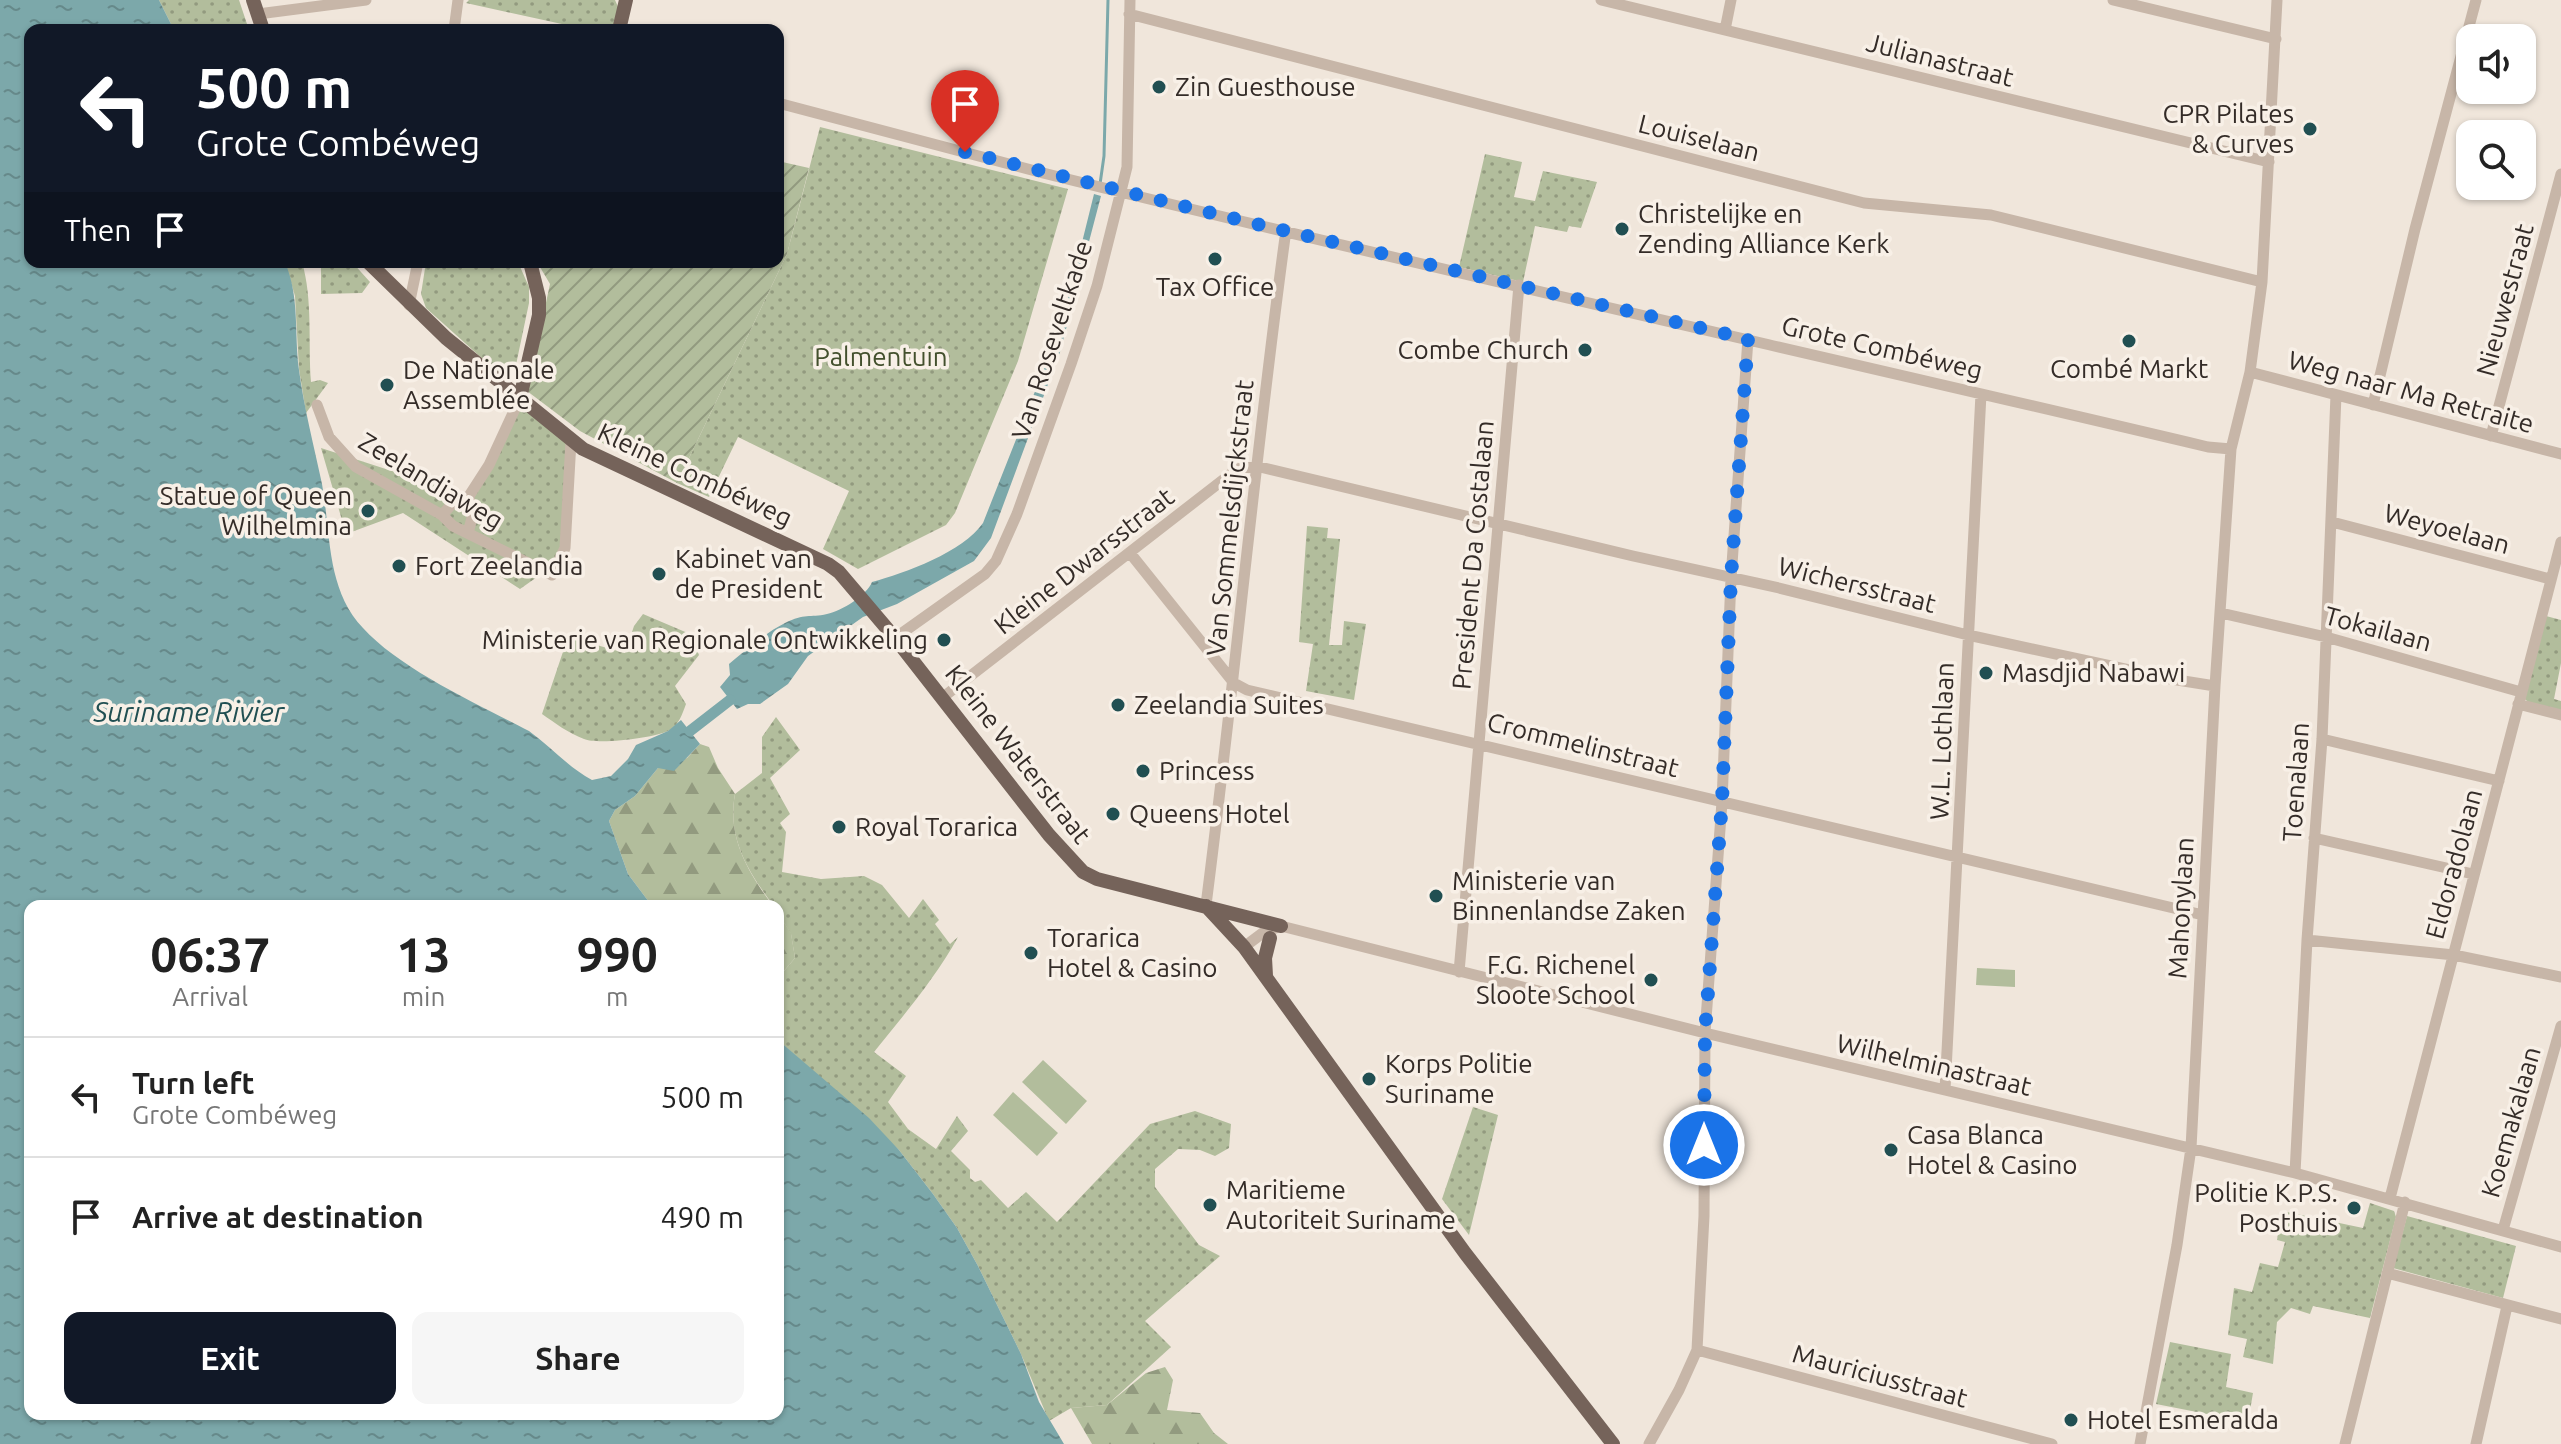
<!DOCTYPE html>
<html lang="en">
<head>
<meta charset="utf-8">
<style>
	body { margin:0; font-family:Ubuntu,sans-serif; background:#f6f6f6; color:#222; height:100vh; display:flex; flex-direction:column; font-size:30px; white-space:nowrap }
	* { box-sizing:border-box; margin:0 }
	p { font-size:26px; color:#767676 }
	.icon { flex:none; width:44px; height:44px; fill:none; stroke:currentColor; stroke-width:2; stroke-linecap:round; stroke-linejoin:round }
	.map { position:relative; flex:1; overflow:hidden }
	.panel { position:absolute; left:24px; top:900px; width:760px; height:520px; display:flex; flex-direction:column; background:#fff; border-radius:16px; box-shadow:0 2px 6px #0004 }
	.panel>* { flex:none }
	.hud { position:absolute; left:24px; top:24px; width:760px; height:244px; border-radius:16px; box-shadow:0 2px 6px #0004; background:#111827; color:#fff; overflow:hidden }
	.fabs { position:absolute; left:2456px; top:24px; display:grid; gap:16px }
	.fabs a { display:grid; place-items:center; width:80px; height:80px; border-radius:16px; background:#fff; box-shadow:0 2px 6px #0004; font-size:40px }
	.pin { position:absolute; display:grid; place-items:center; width:68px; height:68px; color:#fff; margin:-82px -34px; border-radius:50% 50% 50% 0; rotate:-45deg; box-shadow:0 0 8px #0007 }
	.pin .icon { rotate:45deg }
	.me { position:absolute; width:88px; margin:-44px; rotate:0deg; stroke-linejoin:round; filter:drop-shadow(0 0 6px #0008) }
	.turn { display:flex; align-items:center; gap:28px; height:168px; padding:0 40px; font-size:36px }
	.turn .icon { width:104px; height:104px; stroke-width:2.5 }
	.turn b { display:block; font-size:56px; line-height:68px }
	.then { display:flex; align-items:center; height:76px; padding:0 40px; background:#0003; gap:16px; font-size:30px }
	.eta { display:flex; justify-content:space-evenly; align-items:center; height:136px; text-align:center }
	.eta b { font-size:48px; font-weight:700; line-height:56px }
	.action { display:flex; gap:16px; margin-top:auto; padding:16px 40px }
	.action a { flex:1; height:92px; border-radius:16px; background:#111827; color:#fff; font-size:32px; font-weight:700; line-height:92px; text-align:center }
	.action a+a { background:#f6f6f6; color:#222 }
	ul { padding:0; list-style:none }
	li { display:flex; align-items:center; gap:24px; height:120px; padding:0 40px; border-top:2px solid #e0e0e0 }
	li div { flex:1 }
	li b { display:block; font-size:30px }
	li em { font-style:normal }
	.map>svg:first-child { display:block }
	.grass { fill:url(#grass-dots) }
	.forest { fill:url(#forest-firs) }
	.garden { fill:url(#garden-furrows) }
	.pitch { fill:#b2bd9c }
	.water { fill:url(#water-ripples) }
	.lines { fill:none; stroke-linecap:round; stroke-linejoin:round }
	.stream { stroke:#7ca8aa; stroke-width:3 }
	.canal { stroke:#7ca8aa; stroke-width:11 }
	.minor { stroke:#c7b6a8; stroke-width:11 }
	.major { stroke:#75635a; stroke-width:14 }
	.route { stroke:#1a73e8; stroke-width:14; stroke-dasharray:0 25.2 }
	.poi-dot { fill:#214f52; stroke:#f8f0e7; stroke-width:3 }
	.labels { text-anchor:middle; stroke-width:7; stroke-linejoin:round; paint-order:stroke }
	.street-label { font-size:26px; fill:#342c28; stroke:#f8f0e7 }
	.poi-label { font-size:26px; fill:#342c28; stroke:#f8f0e7; text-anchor:start }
	.park-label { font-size:26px; fill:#43502d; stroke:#f8f0e7 }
	.water-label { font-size:28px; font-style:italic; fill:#214f52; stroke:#f8f0e7 }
</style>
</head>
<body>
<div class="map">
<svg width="2561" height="1444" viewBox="0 0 2561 1444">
	<defs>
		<pattern id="grass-dots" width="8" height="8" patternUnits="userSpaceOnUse" patternTransform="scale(2)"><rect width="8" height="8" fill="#b2bd9c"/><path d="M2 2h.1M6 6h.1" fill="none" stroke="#929a7f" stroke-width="1.8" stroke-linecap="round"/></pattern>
		<pattern id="forest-firs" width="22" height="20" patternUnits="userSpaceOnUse" patternTransform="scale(2)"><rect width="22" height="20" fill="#b2bd9c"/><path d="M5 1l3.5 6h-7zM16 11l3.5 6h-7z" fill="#929a7f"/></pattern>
		<pattern id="garden-furrows" width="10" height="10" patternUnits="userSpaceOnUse" patternTransform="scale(2)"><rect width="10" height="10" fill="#b2bd9c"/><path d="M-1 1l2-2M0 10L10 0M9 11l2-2" fill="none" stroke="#929a7f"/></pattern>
		<pattern id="water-ripples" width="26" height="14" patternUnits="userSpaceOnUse" patternTransform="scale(2)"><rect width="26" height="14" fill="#7ca8aa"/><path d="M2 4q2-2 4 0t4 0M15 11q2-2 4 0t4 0" fill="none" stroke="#66898a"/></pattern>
	</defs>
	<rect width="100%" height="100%" fill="#f0e6db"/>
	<!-- grass -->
	<path class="grass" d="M159 0H239L249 30H174Z
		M469 0H615L619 9 614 30H571V26L466 3Z
		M820 127 1068 189 1018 361 955 513 946 525 858 569 823 549 849 491 738 437 709 497 677 483 787 254Z
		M1485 154 1522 162 1514 197 1535 201 1543 171 1597 182 1581 228 1569 226 1567 232 1535 226 1523 282 1459 267Z
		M285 262H302C313 300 308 343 311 382L320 380 328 383 306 413 299 369 295 296Z
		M321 262H352L370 282 362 293 321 294Z
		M426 262H518L529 287V303L513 379 504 378 426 308 421 294Z
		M520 398 571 441 563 552 557 563 520 589 403 513 346 534 321 448 469 496Z
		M1307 526 1328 528 1327 538 1340 539 1329 645H1342L1344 621 1366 624 1354 700 1306 691 1313 644 1299 642Z
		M643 614 690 634 699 655 675 686 686 704C682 715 679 724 670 730 656 738 598 745 584 739 568 733 555 723 542 714L568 637 625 653 634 626Z
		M2546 616 2561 620V663L2554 699 2561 701V711L2529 703 2525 699Z
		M776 717 800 750 770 778 790 814 780 823 786 832 782 872 821 879 864 876 882 885 909 918 923 899 939 920 935 924 950 944 958 937C936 977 904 1015 874 1052L906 1076 888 1102 908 1129 936 1149 957 1116 968 1131 951 1151 970 1170V1178L975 1182 981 1180 1008 1208 1026 1192 1057 1222 1150 1124 1195 1111 1231 1124 1229 1148 1215 1156 1200 1150 1178 1149 1155 1169V1187L1199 1245 1220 1256 1145 1321 1171 1347 1107 1405 1071 1408 1049 1421 1021 1354 978 1266 957 1228 933 1194 899 1150 778 1040V978L795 958 791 934 778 913V906H774C748 872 727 838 735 794L762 773V737Z
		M1473 1107 1498 1115 1469 1235 1442 1199Z
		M2370 1203 2394 1211 2396 1217 2370 1318 2313 1306 2310 1314 2291 1308 2277 1322 2273 1364 2243 1357 2247 1339 2228 1335 2234 1288 2252 1292 2260 1263 2278 1267 2285 1242 2277 1240 2282 1211 2363 1228Z
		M2407 1216 2516 1246 2503 1298 2393 1268Z
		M2170 1342 2231 1354 2226 1387 2253 1393 2248 1422 2156 1404Z"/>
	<!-- forest -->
	<path class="forest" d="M700 744 709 747 718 768 735 794C727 838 748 872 773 906H652L628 874 609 821 615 810 635 796 658 768 687 758Z
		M778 913 791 933 795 958 778 978Z
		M1165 1367 1173 1380 1167 1410 1200 1413 1214 1433 1228 1444H1092L1071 1408 1107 1405 1146 1373Z"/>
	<!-- garden -->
	<path class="garden" d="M778 161 809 168 787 254 677 483 580 431 527 391 550 284 537 262H778Z"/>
	<!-- pitch -->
	<path class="pitch" d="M1977 968 2015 970V987L1976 985Z
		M1043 1060 1087 1101 1066 1124 1022 1082Z
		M1013 1092 1058 1133 1037 1156 993 1115Z"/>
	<!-- water -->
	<path class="water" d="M0 0H159L174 30H30V262H285C300 298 294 332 299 370 304 408 314 446 322 484 331 533 326 589 363 628 400 669 479 705 529 731 551 747 568 767 592 780L611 776 628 759 636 745 668 731 681 720 700 744 674 771 658 768 635 796 615 810 609 821 628 874 652 906H30V1414H778V1040L869 1118 899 1150 933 1194 957 1228 978 1266 1021 1354 1039 1402 1064 1444H0Z
		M1094 194 1101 196 1060 352 991 538 974 561 897 604 863 617 808 656 788 684 760 704H748L737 709 720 687 730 675 729 664C746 650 765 633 785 623 805 613 809 618 827 614 842 611 867 595 872 582 905 573 963 552 983 523L1062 323Z"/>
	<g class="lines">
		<!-- stream -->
		<path class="stream" d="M1100 184 1104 156 1108 0"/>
		<!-- canal -->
		<path class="canal" d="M690 731 730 700"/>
		<!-- minor -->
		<path class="minor" d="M1601 0 2269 162
			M2113 0 2276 39
			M258 14 366 0
			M1129 14 1864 203 1991 215 2262 282
			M454 30 458 0
			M1725 30 1731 0
			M778 103C866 126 954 150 1043 173 1430 269 1820 355 2208 447L2231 449
			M409 305 418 262
			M2250 372 2561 454
			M317 405 329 437 356 467 442 515 453 526 552 575 565 548 571 441
			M2373 405 2415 229 2476 0
			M2491 436 2561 174
			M442 515 452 504 469 496
			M2332 522 2550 579
			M468 533 472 518 469 496 489 465 520 398
			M1130 553 1234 683 1247 690C1566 762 1884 842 2203 915
			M2221 613 2326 637 2521 692
			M895 638 985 574 996 561 1017 514 1071 364 1097 286 1121 191 1127 167 1130 0
			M942 698 1237 469 1256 466 1633 556 1779 588 1968 635 2171 679 2215 686
			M2518 704 2561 715
			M2322 739 2499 781
			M2314 838 2473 874
			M1206 905C1235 680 1255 455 1286 230
			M2307 940 2454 955 2561 977
			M1244 947 1264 932 1281 926 1705 1033 2295 1173 2561 1247
			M1459 972 1519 285
			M1945 1090 1981 394
			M2295 1173 2307 940 2322 739 2336 395
			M2390 1198 2561 542
			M2503 1230 2561 1026
			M2387 1273 2561 1319
			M1697 1350 2052 1444
			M1649 1444 1679 1390 1697 1350 1704 1216 1705 1033 1722 802 1731 578 1748 339
			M2140 1444 2177 1245 2191 1148 2215 686 2231 449 2250 372 2262 282 2277 0
			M2345 1444 2405 1202
			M2476 1444 2507 1306"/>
		<!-- major -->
		<path class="major" d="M253 0 263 30
			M619 30 626 0
			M368 262 446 338 583 449 828 564 839 572 895 638 1049 835 1083 872 1097 879 1281 926
			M520 398 539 315V298L530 262
			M1206 906 1244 947 1465 1253 1613 1444
			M1266 976 1265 958 1270 938"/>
	</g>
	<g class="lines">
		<!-- route -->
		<path class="route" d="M965 152 1252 223 1748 339 1731 578 1722 802 1705 1033 1704 1145"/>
	</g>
	<!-- markers -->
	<g class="poi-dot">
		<circle cx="1159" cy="87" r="8"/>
		<circle cx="2310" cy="129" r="8"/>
		<circle cx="1622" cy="229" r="8"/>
		<circle cx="1215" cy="259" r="8"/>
		<circle cx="2129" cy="341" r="8"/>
		<circle cx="1585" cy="350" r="8"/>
		<circle cx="387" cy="385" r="8"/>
		<circle cx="368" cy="511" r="8"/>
		<circle cx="399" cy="566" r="8"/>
		<circle cx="659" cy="574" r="8"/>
		<circle cx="944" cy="640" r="8"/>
		<circle cx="1986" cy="673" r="8"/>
		<circle cx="1118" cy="705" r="8"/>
		<circle cx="1143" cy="771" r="8"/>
		<circle cx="1113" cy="814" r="8"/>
		<circle cx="839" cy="827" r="8"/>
		<circle cx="1436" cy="896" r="8"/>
		<circle cx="1031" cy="953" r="8"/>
		<circle cx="1651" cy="980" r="8"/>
		<circle cx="1369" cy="1079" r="8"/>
		<circle cx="1891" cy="1150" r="8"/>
		<circle cx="1210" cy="1205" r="8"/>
		<circle cx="2354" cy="1208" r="8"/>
		<circle cx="2071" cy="1420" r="8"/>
	</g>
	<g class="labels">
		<!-- street labels -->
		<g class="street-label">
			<text transform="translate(1940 60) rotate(14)" y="9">Julianastraat</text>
			<text transform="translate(1699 138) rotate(14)" y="9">Louiselaan</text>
			<text transform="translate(2505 300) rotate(-75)" y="9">Nieuwestraat</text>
			<text transform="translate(1052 340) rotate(-72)" y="9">Van Roseveltkade</text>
			<text transform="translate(1882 348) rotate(13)" y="9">Grote Combéweg</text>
			<text transform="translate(2411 392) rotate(15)" y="9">Weg naar Ma Retraite</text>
			<text transform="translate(695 475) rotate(25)" y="9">Kleine Combéweg</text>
			<text transform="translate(431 481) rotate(31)" y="9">Zeelandiaweg</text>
			<text transform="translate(1230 518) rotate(-84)" y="9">Van Sommelsdijckstraat</text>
			<text transform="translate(2447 529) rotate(15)" y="9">Weyoelaan</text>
			<text transform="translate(1473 555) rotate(-85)" y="9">President Da Costalaan</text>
			<text transform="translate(1084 561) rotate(-38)" y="9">Kleine Dwarsstraat</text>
			<text transform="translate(1857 585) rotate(14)" y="9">Wichersstraat</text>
			<text transform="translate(2378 629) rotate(15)" y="9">Tokailaan</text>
			<text transform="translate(1942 741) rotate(-88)" y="9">W.L. Lothlaan</text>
			<text transform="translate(1583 745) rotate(14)" y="9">Crommelinstraat</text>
			<text transform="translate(1018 754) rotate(52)" y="9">Kleine Waterstraat</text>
			<text transform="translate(2296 782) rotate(-86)" y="9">Toenalaan</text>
			<text transform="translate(2454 864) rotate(-75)" y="9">Eldoradolaan</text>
			<text transform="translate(2181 908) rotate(-87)" y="9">Mahonylaan</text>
			<text transform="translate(1934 1065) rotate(13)" y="9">Wilhelminastraat</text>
			<text transform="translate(2511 1122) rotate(-74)" y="9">Koemakalaan</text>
			<text transform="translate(1880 1376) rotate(15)" y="9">Mauriciusstraat</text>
		</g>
		<!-- poi labels -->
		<g class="poi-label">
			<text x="1175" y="96">Zin Guesthouse</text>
			<text x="2294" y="123" text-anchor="end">CPR Pilates<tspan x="2294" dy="30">&amp; Curves</tspan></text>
			<text x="1638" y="223">Christelijke en<tspan x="1638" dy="30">Zending Alliance Kerk</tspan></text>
			<text x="1215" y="296" text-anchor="middle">Tax Office</text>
			<text x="1569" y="359" text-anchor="end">Combe Church</text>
			<text x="2129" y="378" text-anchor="middle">Combé Markt</text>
			<text x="403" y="379">De Nationale<tspan x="403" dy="30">Assemblée</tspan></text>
			<text x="352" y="505" text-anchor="end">Statue of Queen<tspan x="352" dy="30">Wilhelmina</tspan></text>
			<text x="675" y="568">Kabinet van<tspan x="675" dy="30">de President</tspan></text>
			<text x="415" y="575">Fort Zeelandia</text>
			<text x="928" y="649" text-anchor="end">Ministerie van Regionale Ontwikkeling</text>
			<text x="2002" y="682">Masdjid Nabawi</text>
			<text x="1134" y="714">Zeelandia Suites</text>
			<text x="1159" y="780">Princess</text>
			<text x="1129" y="823">Queens Hotel</text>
			<text x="855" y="836">Royal Torarica</text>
			<text x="1452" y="890">Ministerie van<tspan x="1452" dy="30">Binnenlandse Zaken</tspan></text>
			<text x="1047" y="947">Torarica<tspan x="1047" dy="30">Hotel &amp; Casino</tspan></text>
			<text x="1635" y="974" text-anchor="end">F.G. Richenel<tspan x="1635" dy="30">Sloote School</tspan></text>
			<text x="1385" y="1073">Korps Politie<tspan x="1385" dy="30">Suriname</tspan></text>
			<text x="1907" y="1144">Casa Blanca<tspan x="1907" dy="30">Hotel &amp; Casino</tspan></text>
			<text x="1226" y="1199">Maritieme<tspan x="1226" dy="30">Autoriteit Suriname</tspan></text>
			<text x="2338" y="1202" text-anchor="end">Politie K.P.S.<tspan x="2338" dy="30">Posthuis</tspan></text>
			<text x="2087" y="1429">Hotel Esmeralda</text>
		</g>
		<!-- park labels -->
		<g class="park-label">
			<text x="881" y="366">Palmentuin</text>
		</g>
		<!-- water labels -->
		<g class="water-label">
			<text x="189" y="722">Suriname Rivier</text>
		</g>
	</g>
</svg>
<div class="fabs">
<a><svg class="icon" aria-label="sound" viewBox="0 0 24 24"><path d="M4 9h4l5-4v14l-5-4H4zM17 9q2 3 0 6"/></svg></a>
<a><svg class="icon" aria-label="search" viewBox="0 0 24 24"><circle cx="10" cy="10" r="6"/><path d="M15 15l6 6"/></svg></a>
</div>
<div class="pin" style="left:965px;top:152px;background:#d93025"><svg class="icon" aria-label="arrive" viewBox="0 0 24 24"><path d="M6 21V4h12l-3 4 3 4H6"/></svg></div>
<svg class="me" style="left:1704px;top:1145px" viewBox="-20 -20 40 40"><circle r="17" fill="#1a73e8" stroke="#fff" stroke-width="3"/><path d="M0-11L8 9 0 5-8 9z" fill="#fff"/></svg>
<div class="hud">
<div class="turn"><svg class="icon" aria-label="left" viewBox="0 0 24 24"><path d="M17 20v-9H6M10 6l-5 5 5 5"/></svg><div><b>500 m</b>Grote Combéweg</div></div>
<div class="then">Then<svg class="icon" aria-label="arrive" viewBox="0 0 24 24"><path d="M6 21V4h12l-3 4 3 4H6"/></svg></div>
</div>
<section class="panel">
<div class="eta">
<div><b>06:37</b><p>Arrival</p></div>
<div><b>13</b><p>min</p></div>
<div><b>990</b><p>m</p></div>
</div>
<ul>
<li><svg class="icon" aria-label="left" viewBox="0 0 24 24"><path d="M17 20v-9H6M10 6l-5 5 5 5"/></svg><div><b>Turn left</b><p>Grote Combéweg</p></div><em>500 m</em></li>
<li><svg class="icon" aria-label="arrive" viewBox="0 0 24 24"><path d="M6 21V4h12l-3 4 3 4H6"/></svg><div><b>Arrive at destination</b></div><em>490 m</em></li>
</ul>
<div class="action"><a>Exit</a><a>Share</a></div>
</section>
</div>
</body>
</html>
